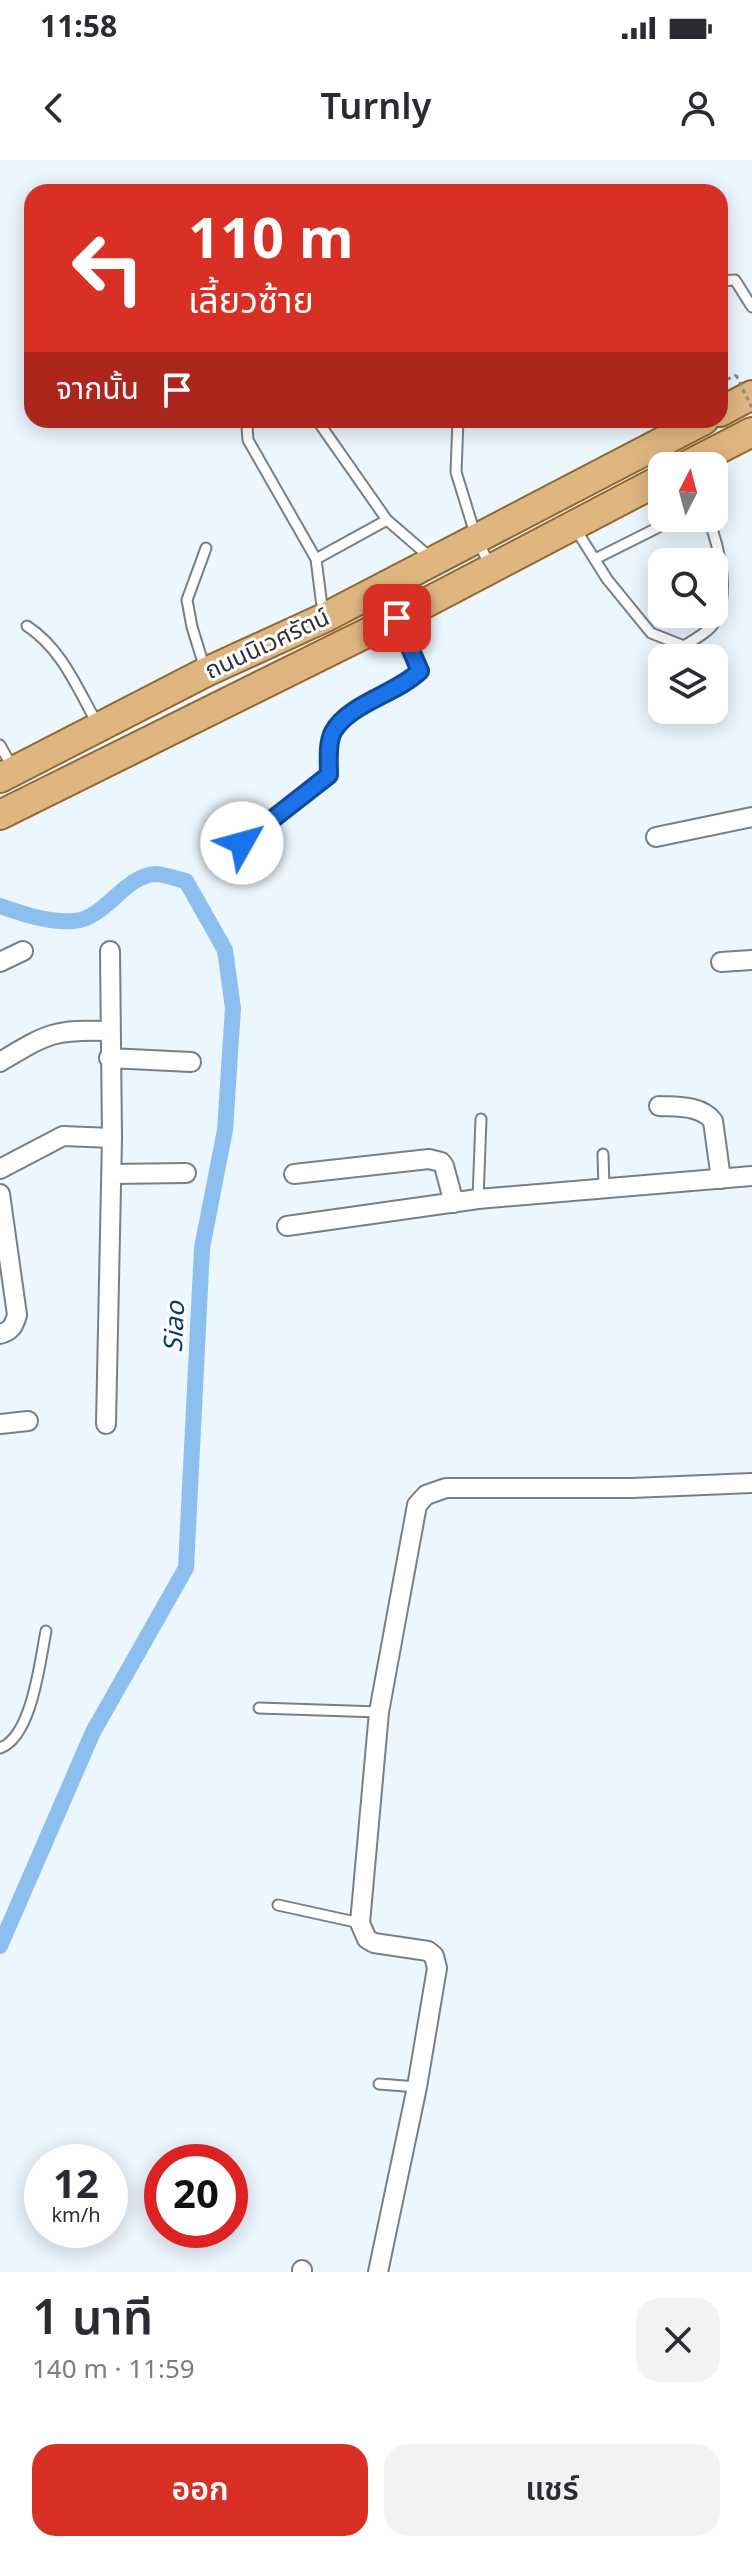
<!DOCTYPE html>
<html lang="th">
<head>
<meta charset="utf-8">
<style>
	body { margin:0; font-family:Georgia,"Noto Sans Thai",serif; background:#f2f2f3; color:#2b2b33; height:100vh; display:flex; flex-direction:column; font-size:30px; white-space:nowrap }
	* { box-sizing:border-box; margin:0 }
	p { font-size:26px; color:#7c7c81 }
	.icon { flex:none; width:44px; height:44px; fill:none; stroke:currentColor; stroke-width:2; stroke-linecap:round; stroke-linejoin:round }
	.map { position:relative; height:2112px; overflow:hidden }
	.details { display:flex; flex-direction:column; background:#fff; flex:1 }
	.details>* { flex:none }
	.hud { position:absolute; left:24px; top:24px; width:704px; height:244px; border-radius:24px; box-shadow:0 4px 20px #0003; background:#d93025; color:#fff; overflow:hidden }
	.needle { width:52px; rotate:6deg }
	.fabs { position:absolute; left:648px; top:292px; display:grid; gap:16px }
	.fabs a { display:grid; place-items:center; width:80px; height:80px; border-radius:16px; background:#fff; box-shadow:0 4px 20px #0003; font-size:40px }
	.speed { position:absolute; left:24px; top:1984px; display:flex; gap:16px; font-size:40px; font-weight:700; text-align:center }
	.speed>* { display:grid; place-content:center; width:104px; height:104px; border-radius:50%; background:#fff; box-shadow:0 4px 20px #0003; line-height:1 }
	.speed small { font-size:20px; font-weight:400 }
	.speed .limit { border:12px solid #d22; background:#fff; color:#111 }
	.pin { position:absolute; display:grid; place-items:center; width:68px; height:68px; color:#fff; margin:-34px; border-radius:16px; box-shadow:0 4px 12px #0006 }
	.me { position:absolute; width:88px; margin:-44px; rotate:52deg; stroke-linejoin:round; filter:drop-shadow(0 0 6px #0008) }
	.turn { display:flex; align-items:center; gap:28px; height:168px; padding:0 32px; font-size:36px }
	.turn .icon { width:104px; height:104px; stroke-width:2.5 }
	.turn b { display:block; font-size:56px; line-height:68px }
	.then { display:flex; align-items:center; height:76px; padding:0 32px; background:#0003; gap:16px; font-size:30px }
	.round { display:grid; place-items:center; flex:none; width:84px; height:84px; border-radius:24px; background:#f2f2f3 }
	.headline { display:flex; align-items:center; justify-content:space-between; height:136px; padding:0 32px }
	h1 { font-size:48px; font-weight:600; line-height:60px }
	.primary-button { display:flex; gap:16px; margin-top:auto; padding:16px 32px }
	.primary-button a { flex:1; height:92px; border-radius:24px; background:#d93025; color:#fff; font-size:32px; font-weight:600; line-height:92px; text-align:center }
	.primary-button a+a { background:#f2f2f3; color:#2b2b33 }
	.status { display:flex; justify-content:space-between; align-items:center; height:56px; padding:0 40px; background:#fff; direction:ltr }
	.status svg { height:22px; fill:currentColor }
	header { display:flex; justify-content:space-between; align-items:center; height:104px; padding:0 32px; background:#fff; font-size:36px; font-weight:600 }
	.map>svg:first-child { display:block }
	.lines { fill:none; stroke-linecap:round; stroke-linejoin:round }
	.canal { stroke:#8cbeef; stroke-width:16 }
	.lane-casing { stroke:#778088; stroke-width:13 }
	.street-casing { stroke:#778088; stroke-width:22 }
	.primary-casing { stroke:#93692f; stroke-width:32 }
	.path { stroke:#868d92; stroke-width:3; stroke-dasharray:4 4; stroke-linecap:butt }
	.lane { stroke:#fff; stroke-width:9 }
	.street { stroke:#fff; stroke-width:18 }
	.primary { stroke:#dfb680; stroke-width:28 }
	.path-bridge { stroke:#868d92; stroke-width:3; stroke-dasharray:4 4; stroke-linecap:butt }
	.route-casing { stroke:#114b97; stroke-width:20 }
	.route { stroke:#1a73e8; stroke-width:14 }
	.labels { text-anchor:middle; stroke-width:6; stroke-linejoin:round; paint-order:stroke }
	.street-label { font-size:24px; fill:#2e3235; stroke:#fff }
	.water-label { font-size:26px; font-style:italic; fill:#043e6b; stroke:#fff }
</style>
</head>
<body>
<div class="status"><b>11:58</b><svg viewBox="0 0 49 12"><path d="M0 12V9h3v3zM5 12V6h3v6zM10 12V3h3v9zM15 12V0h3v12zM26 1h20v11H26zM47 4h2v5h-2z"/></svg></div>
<header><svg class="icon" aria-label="back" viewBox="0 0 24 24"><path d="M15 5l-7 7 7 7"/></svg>Turnly<svg class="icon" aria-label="person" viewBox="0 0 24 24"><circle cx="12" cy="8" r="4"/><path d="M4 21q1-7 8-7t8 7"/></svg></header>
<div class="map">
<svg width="752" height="2112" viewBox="0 0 752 2112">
	<rect width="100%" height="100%" fill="#ecf6fe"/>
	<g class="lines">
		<!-- canal -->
		<path class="canal" d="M0 746C23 754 49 763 74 761 105 759 124 716 155 714 164 714 177 719 186 721L225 790 233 848 225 970 202 1088 186 1408 93 1572 0 1786"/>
		<defs>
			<path id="lane" d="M720 121 735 120 752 147
				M254 260 247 266 248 280 316 399 323 454
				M317 260 387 360 431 398
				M458 260 456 312 476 377 490 406
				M575 368 607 419 651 473 684 486C693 480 709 472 714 463 731 434 719 386 708 358
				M316 399 387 360
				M595 399 677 358
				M27 466C62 489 77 528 97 563
				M205 509 192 467 187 440 206 388
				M0 585 12 607
				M242 683 329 615C329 602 327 583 333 572 348 544 396 534 420 511L398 461
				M603 994 604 1029
				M478 1039 481 959
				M259 1548 379 1552
				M0 1588C32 1577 40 1501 46 1471
				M278 1745 360 1763
				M379 1924 417 1927"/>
			<path id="street" d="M656 677 752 657
				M0 802 23 791
				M721 802 752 800
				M109 898 191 902
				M0 902C47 874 53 869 109 871
				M659 946C677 947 701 945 713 961L721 1019
				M0 1009 63 976 112 978
				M112 1014 186 1013
				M294 1014 429 999 441 1002 444 1006 454 1043
				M0 1034 17 1155C14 1166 11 1171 0 1174
				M287 1066 478 1039 752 1016
				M0 1264 28 1261
				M106 1264 112 978 110 791
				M302 2112V2110
				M378 2112 417 1927 437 1808 434 1796 428 1791 374 1783 367 1779 360 1763 379 1552 417 1345 426 1335 446 1328H632L752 1323"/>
			<path id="primary" d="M720 252 752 235
				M686 306 752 272
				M0 618 206 512 324 458 704 260
				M0 655 397 458 662 319"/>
		</defs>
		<!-- lane casing -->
		<use href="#lane" class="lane-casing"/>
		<!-- street casing -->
		<use href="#street" class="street-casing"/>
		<!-- primary casing -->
		<use href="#primary" class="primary-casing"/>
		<!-- path -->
		<path class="path" d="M720 223 736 215"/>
		<!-- lane -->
		<use href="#lane" class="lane"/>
		<!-- street -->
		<use href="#street" class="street"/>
		<!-- primary -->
		<use href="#primary" class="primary"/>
		<!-- path-bridge -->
		<path class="path-bridge" d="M736 215 752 248"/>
	</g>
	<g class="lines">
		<defs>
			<path id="route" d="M242 683 329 615C329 603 327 583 333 572 348 544 396 534 420 511L397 458"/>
		</defs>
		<!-- route casing -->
		<use href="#route" class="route-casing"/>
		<!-- route -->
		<use href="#route" class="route"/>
	</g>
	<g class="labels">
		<!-- street labels -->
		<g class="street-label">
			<text transform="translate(267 484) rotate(-25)" y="8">ถนนนิเวศรัตน์</text>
		</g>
		<!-- water labels -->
		<g class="water-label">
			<text transform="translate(174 1167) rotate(-87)" y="9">Siao</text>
		</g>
	</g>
</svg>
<div class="fabs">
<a><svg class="needle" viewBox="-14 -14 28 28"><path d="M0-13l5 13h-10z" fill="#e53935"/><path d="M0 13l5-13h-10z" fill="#7c7c81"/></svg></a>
<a><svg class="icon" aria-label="search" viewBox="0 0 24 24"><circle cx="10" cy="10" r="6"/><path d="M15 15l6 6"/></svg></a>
<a><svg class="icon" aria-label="layers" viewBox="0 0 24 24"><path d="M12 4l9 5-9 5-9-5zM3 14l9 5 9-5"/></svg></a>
</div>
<div class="speed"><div>12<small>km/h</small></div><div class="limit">20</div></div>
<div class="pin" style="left:397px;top:458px;background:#d93025"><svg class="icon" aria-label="arrive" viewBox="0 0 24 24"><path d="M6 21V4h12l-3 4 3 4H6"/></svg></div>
<svg class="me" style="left:242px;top:683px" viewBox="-20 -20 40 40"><circle r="19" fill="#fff"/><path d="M0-13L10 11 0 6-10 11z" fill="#1a73e8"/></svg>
<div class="hud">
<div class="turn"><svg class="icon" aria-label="left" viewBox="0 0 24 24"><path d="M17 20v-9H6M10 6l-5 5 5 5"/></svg><div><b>110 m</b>เลี้ยวซ้าย</div></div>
<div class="then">จากนั้น<svg class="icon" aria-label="arrive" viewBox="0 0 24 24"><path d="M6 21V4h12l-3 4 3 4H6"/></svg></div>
</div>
</div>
<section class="details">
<div class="headline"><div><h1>1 นาที</h1><p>140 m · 11:59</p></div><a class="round"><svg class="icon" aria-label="close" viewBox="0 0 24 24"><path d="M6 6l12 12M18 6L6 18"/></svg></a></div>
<div class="primary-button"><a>ออก</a><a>แชร์</a></div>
</section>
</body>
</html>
